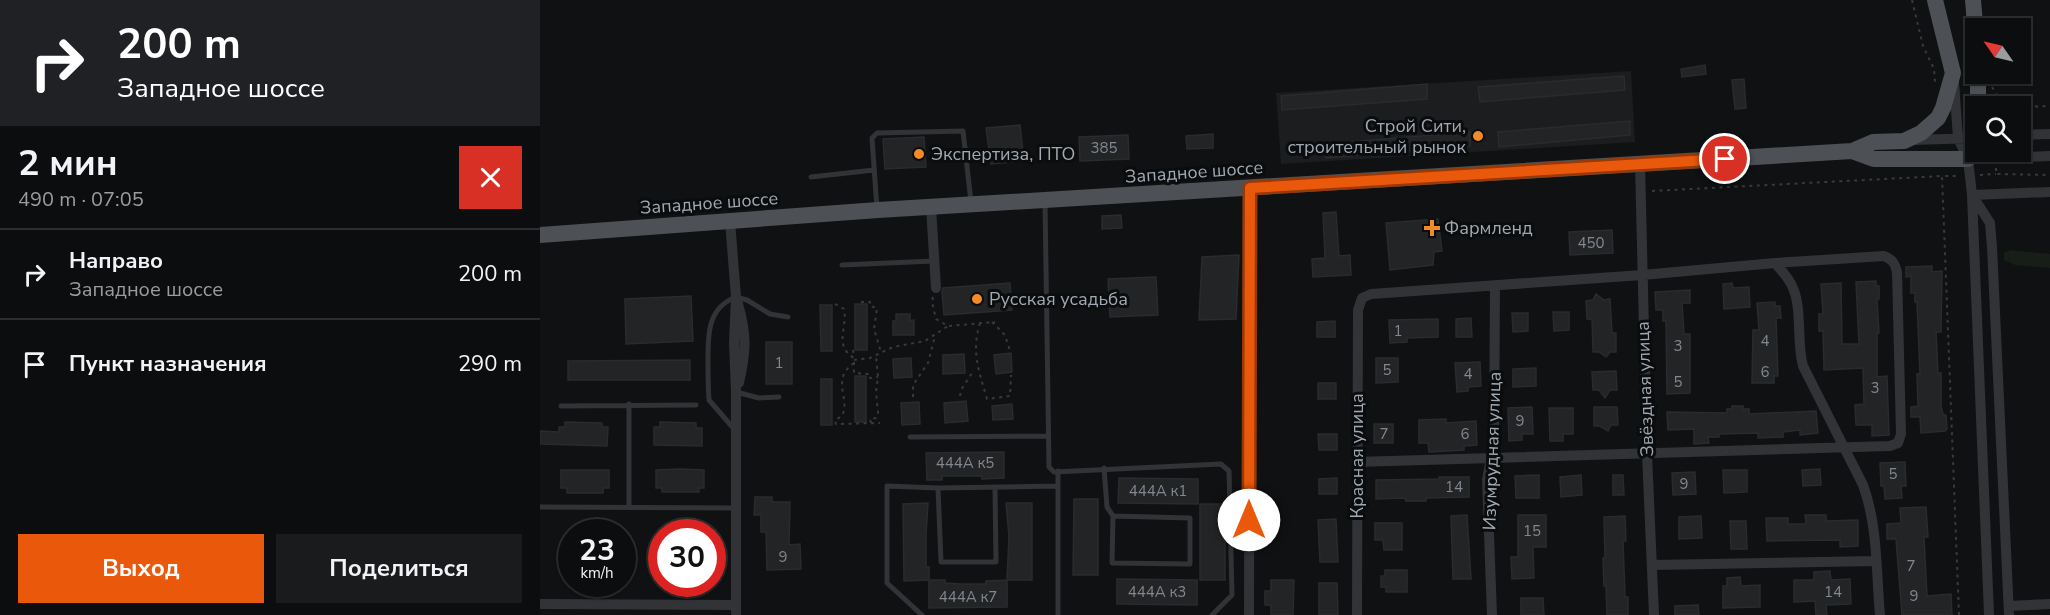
<!DOCTYPE html>
<html lang="ru">
<head>
<meta charset="utf-8">
<style>
	body { margin:0; font-family:"Nunito Sans",sans-serif; background:#1a1b1c; color:#f1f3f6; height:100vh; display:flex; flex-direction:column; font-size:22px; white-space:nowrap }
	* { box-sizing:border-box; margin:0 }
	p { font-size:20px; color:#9a9c9e }
	.icon { flex:none; width:33px; height:33px; fill:none; stroke:currentColor; stroke-width:2; stroke-linecap:round; stroke-linejoin:round }
	.map { position:relative; flex:1; overflow:hidden }
	.sheet { display:flex; flex-direction:column; background:#0c0d0e; width:540px }
	.sheet>* { flex:none }
	.banner { background:#202124; color:#fff; overflow:hidden }
	.needle { width:39px; rotate:304deg }
	.controls { position:absolute; left:1425px; top:18px; display:grid; gap:12px }
	.controls a { display:grid; place-items:center; width:66px; height:66px; border-radius:0px; background:#0c0d0e; box-shadow:0 2px 4px #0004,0 0 0 2px #2c2d2e; font-size:30px }
	.speed { position:absolute; left:18px; top:519px; display:flex; gap:12px; font-size:30px; font-weight:700; text-align:center }
	.speed>* { display:grid; place-content:center; width:78px; height:78px; border-radius:50%; background:#0c0d0e; box-shadow:0 2px 4px #0004,0 0 0 2px #2c2d2e; line-height:1 }
	.speed small { font-size:15px; font-weight:400 }
	.speed .limit { border:9px solid #d22; background:#fff; color:#111 }
	.pin { position:absolute; display:grid; place-items:center; width:51px; height:51px; color:#fff; margin:-26px; border:3px solid #fff; border-radius:50%; box-shadow:0 2px 6px #0007 }
	.me { position:absolute; width:66px; margin:-33px; rotate:0deg; stroke-linejoin:round; filter:drop-shadow(0 0 4px #0008) }
	.turn { display:flex; align-items:center; gap:21px; height:126px; padding:0 18px; font-size:27px }
	.turn .icon { width:78px; height:78px; stroke-width:2.5 }
	.turn b { display:block; font-size:42px; line-height:51px }
	.round { display:grid; place-items:center; flex:none; width:63px; height:63px; border-radius:0px; background:#1a1b1c }
	.headline { display:flex; align-items:center; justify-content:space-between; height:102px; padding:0 18px }
	h1 { font-size:36px; font-weight:700; line-height:45px }
	.action { display:flex; gap:12px; margin-top:auto; padding:12px 18px }
	.action a { flex:1; height:69px; border-radius:0px; background:#ea580c; color:#fff; font-size:24px; font-weight:700; line-height:69px; text-align:center }
	.action a+a { background:#1a1b1c; color:#f1f3f6 }
	ul { padding:0; list-style:none }
	li { display:flex; align-items:center; gap:18px; height:90px; padding:0 18px; border-top:2px solid #2c2d2e }
	li div { flex:1 }
	li b { display:block; font-size:22px }
	li em { font-style:normal }
	main { display:flex; flex:1; min-height:0 }
	.map>svg:first-child { display:block }
	.built { fill:#1c1d1f }
	.green { fill:#171d17 }
	.building { fill:#232426; stroke:#2a2b2e; stroke-width:1.5 }
	.lines { fill:none; stroke-linecap:round; stroke-linejoin:round }
	.path { stroke:#373a3e; stroke-width:2; stroke-dasharray:3 4.5; stroke-linecap:butt }
	.lane { stroke:#313337; stroke-width:5 }
	.street { stroke:#313337; stroke-width:10 }
	.primary { stroke:#4d5156; stroke-width:16 }
	.route-casing { stroke:#983908; stroke-width:15 }
	.route { stroke:#ea580c; stroke-width:10 }
	.poi-dot { fill:#f48a26; stroke:#0b0c0d; stroke-width:2 }
	.labels { text-anchor:middle; stroke-width:6; stroke-linejoin:round; paint-order:stroke }
	.number-label { font-size:15px; fill:#81888f }
	.poi-label { font-size:18px; fill:#a1aab3; stroke:#0b0c0d; text-anchor:start }
	.street-label { font-size:18px; fill:#a1aab3; stroke:#0b0c0d }
</style>
</head>
<body>
<main>
<section class="sheet">
<div class="banner">
<div class="turn"><svg class="icon" aria-label="right" viewBox="0 0 24 24"><path d="M7 20v-9h11M14 6l5 5-5 5"/></svg><div><b>200 m</b>Западное шоссе</div></div>
</div>
<div class="headline"><div><h1>2 мин</h1><p>490 m · 07:05</p></div><a class="round" style="background:#d93025;color:#fff"><svg class="icon" aria-label="close" viewBox="0 0 24 24"><path d="M6 6l12 12M18 6L6 18"/></svg></a></div>
<ul>
<li><svg class="icon" aria-label="right" viewBox="0 0 24 24"><path d="M7 20v-9h11M14 6l5 5-5 5"/></svg><div><b>Направо</b><p>Западное шоссе</p></div><em>200 m</em></li>
<li><svg class="icon" aria-label="arrive" viewBox="0 0 24 24"><path d="M6 21V4h12l-3 4 3 4H6"/></svg><div><b>Пункт назначения</b></div><em>290 m</em></li>
</ul>
<div class="action"><a>Выход</a><a>Поделиться</a></div>
</section>
<div class="map">
<svg width="1510" height="615" viewBox="0 0 1510 615">
	<rect width="100%" height="100%" fill="#101112"/>
	<!-- built -->
	<path class="built" d="M1091 71 1095 142 741 164 736 93Z"/>
	<!-- green -->
	<path class="green" d="M1471 250 1510 254V268L1475 265 1464 260V253Z"/>
	<!-- building -->
	<path class="building" d="M1165 65 1166 74 1142 77 1141 69Z
		M1084 76 1085 90 940 102 938 87Z
		M1204 79 1206 108 1195 109 1192 80Z
		M887 84V99L742 110 741 96Z
		M1090 121V135L959 147 958 132Z
		M480 125 484 161 451 164 446 128Z
		M930 132V146L786 158 784 144Z
		M673 134V148L647 149 646 136Z
		M588 135 589 159 540 161 539 137Z
		M384 137 386 167 345 169 343 139Z
		M796 212 799 256 810 255 811 275 773 277 772 259 785 258 783 213Z
		M581 215 582 228 562 229V216Z
		M898 219 902 251 894 252 893 265 850 270 846 223Z
		M1072 230 1073 253 1030 255 1029 232Z
		M699 255 696 319 659 320 662 257Z
		M1392 266V272L1402 271 1401 332H1396L1398 373H1401V406L1403 415H1406L1407 429 1405 431 1381 433 1380 417H1371V407L1378 406 1377 374H1380L1377 302H1375V293H1371V276L1366 277V267Z
		M616 277 618 315 570 317 568 279Z
		M1336 281V286H1339V299H1337L1339 333H1337V377L1347 376 1349 435 1332 436V425H1316L1315 405 1324 404 1323 368 1284 370 1283 331H1279V314H1283L1281 284 1301 283 1302 344H1319L1316 282Z
		M470 283 472 310 404 315 402 292 403 288Z
		M1192 283 1193 288 1209 287 1210 307 1184 309 1183 284Z
		M1150 290V303H1142L1144 334H1150V393L1127 394 1126 321H1123V310H1116L1115 292Z
		M1056 294 1064 300 1070 299 1072 333H1076V352H1070L1066 357 1059 352H1053L1052 319H1047L1046 301 1053 300Z
		M151 296 153 341 86 344 85 299Z
		M1235 302V306H1240L1241 318H1236L1238 376H1234V383H1212L1213 330H1219L1217 303Z
		M315 304H327V350H315Z
		M280 305H292V351H281Z
		M1013 312H1029V330L1014 331Z
		M972 313H988V331L973 332Z
		M356 314H370V321L374 320V335H353V321H356Z
		M931 318 932 337H916V319Z
		M898 319V337L867 338V342L850 343 849 320Z
		M795 321V337H777V322Z
		M226 342H252V384H226Z
		M471 353 472 372 456 374 454 355Z
		M424 354 425 373 403 374V355Z
		M371 358 372 377 354 378 353 359Z
		M836 358H858V382L836 383Z
		M150 360V380H28V361Z
		M940 362 941 386 928 387V391L917 392 915 363Z
		M996 368V386L973 387V369Z
		M1076 371 1077 390H1070L1065 398 1059 390H1053L1052 372Z
		M315 376H326V422H315Z
		M281 379H292V425H281Z
		M778 383H796V399H778Z
		M426 401 428 421 405 423 404 403Z
		M379 402 380 424 362 425 361 403Z
		M472 404 473 419 453 420 452 406Z
		M1192 406H1203V409H1209V414L1276 411 1278 433 1260 435V430L1243 432V437L1218 438V433L1179 434V437H1168L1169 443 1154 444V429L1128 430 1127 412 1187 413V409H1192Z
		M992 407 993 434H982V440L969 441 968 408Z
		M1054 407H1077L1078 425H1071L1068 431 1060 426H1054Z
		M1009 408H1033V434H1023V441H1010Z
		M906 419V423L936 421 937 445 924 446V450L889 452 888 443H879V420Z
		M25 422 62 423V427H68L67 446 0 444V431L19 432V427H25Z
		M120 422 156 423V428H162V446L114 445V427H120Z
		M834 424H853V443H834Z
		M778 434H797V450H779Z
		M464 452V478L442 479V476H402V480H387L386 453Z
		M1365 462 1366 486H1361L1362 498 1345 499 1344 486H1341L1340 463Z
		M140 469 164 470V488H159V492H122V488H116V470Z
		M1280 469 1281 485 1263 486 1262 470Z
		M21 470H69V488H63V493H27V488H21Z
		M1183 470H1207V492L1184 493Z
		M1155 472 1156 494 1133 495 1132 473Z
		M999 475V498H976L975 476Z
		M1041 475 1042 495 1021 497 1020 477Z
		M1073 475H1083L1084 495H1073Z
		M899 477H929V497L886 498V501H866L865 498 836 499V480L899 479Z
		M579 478 658 479V504L578 503Z
		M797 478V494H779V479Z
		M215 497H232V502H250L249 545 260 544 261 569 227 570 226 532H221V515H214Z
		M534 499H558V575H533Z
		M388 503 386 535V567H389V580L364 581 363 504Z
		M466 503H492V580H467L469 536Z
		M660 504H685V580H660Z
		M1386 507 1388 537H1384L1387 596 1411 594 1412 615H1362L1356 539H1347V524L1361 523 1360 508Z
		M927 515 931 579H913L911 516Z
		M978 515H1006V547H993L994 578 972 579 971 557H978Z
		M1265 515H1286V521L1318 520V546L1300 547V540L1227 541 1226 518H1248V524H1266Z
		M1085 516 1086 541H1083L1085 597H1088V615H1067L1066 586H1064L1063 558H1065L1064 517Z
		M1161 516 1162 538 1139 539V517Z
		M796 519 798 562H780L778 520Z
		M1190 521H1206L1207 549H1191Z
		M835 523H862V550H844L843 540H835Z
		M845 570H867V592H846V587H841V576H845Z
		M1290 571 1291 580 1310 579 1311 604 1286 605 1287 615H1276L1275 601 1254 602V580H1274V572Z
		M1200 577 1201 586 1220 585V607L1183 608V586H1187V578Z
		M577 579 657 580V605L577 604Z
		M389 580H405V583L421 584H446V581L467 580V607L389 608Z
		M731 580H754L753 615H731V605H725V591H731Z
		M779 583H797L798 615H779Z
		M981 598H1003L1004 615H981Z
		M1158 605 1159 615H1135V606Z"/>
	<g class="lines">
		<!-- path -->
		<path class="path" d="M1372 0 1383 46 1394 69 1395 82
			M1452 87 1463 105
			M1462 106 1463 105 1472 106
			M1480 107 1510 106
			M1426 125 1436 124
			M1456 168V174L1510 175
			M1440 175 1456 174
			M1112 191 1402 176
			M393 297 392 302 396 319 408 326 455 322
			M321 302H330V306L337 308 334 329 341 352
			M295 304 304 309C308 328 293 345 314 358
			M452 322 465 335 470 351
			M440 323C431 352 439 371 447 399L470 396 471 375
			M313 350 314 357
			M314 360 330 358 353 347 385 341 408 326
			M314 362V373L330 374V378L338 377
			M314 363C290 380 311 398 302 416L295 420 296 424 340 423
			M420 396 421 390 434 370
			M373 397V385L388 363 395 336
			M331 423 330 419 336 418 338 413 336 392 338 377 336 356
			M1419 615 1402 176H1419"/>
		<!-- lane -->
		<path class="lane" d="M271 177 334 170
			M505 202 509 467 514 472 681 464 689 471 692 595 672 615
			M337 209 332 138 337 133 423 131 431 202
			M302 265 394 261
			M196 392 219 398 239 397
			M89 404V507
			M21 406 156 405
			M195 430 169 400C168 387 168 374 168 361 168 335 167 308 196 297L207 300 230 314 248 317
			M370 437 507 436
			M564 468 567 507 573 516 572 563 650 564V518L573 516
			M518 471V615
			M455 487 456 562H401L398 488 518 486
			M0 507 196 508
			M382 615 347 583V486L398 488"/>
		<!-- street -->
		<path class="street" d="M1414 82 1418 138 1428 159 1432 195 1449 615
			M1480 135 1510 134
			M1373 140 1436 138
			M1428 159 1510 156
			M1100 164 1107 454 1114 615
			M1432 195 1450 223 1452 247 1469 615
			M1432 195 1510 192
			M391 207 396 288
			M190 221 196 297 194 343 196 392V615
			M198 304C207 335 206 352 199 383
			M816 462 1350 446 1358 443 1361 434 1357 272C1355 263 1352 259 1344 256L1235 263
			M1112 565 1336 561
			M0 604 195 605
			M1469 606 1510 604
			M709 615 710 188
			M817 615 818 310 822 298 831 294 1102 275 1235 263C1241 270 1248 277 1252 286 1263 308 1256 341 1263 366L1323 485C1338 526 1336 571 1340 615
			M952 615 947 480 954 441 955 286"/>
		<!-- primary -->
		<path class="primary" d="M1433 0 1436 35
			M1438 74V106
			M1312 151 1334 159H1428L1436 143
			M0 235 338 210 1312 151 1333 142 1364 141 1381 133 1398 118 1403 108 1413 73 1395 0"/>
	</g>
	<g class="lines">
		<defs>
			<path id="route" d="M709 520 710 188 1185 159"/>
		</defs>
		<!-- route casing -->
		<use href="#route" class="route-casing"/>
		<!-- route -->
		<use href="#route" class="route"/>
	</g>
	<!-- markers -->
	<g class="poi-dot">
		<circle cx="938" cy="136" r="6"/>
		<circle cx="379" cy="154" r="6"/>
		<path d="M889 219h6v6h6v6h-6v6h-6v-6h-6v-6h6z"/>
		<circle cx="437" cy="299" r="6"/>
	</g>
	<g class="labels">
		<!-- number labels -->
		<g class="number-label">
			<text x="564" y="153">385</text>
			<text x="1051" y="248">450</text>
			<text x="858" y="336">1</text>
			<text x="1225" y="346">4</text>
			<text x="1138" y="351">3</text>
			<text x="239" y="368">1</text>
			<text x="847" y="375">5</text>
			<text x="1225" y="377">6</text>
			<text x="928" y="379">4</text>
			<text x="1138" y="387">5</text>
			<text x="1335" y="393">3</text>
			<text x="980" y="426">9</text>
			<text x="844" y="439">7</text>
			<text x="925" y="439">6</text>
			<text x="425" y="468">444А к5</text>
			<text x="1353" y="479">5</text>
			<text x="1144" y="489">9</text>
			<text x="914" y="492">14</text>
			<text x="618" y="496">444А к1</text>
			<text x="992" y="536">15</text>
			<text x="243" y="562">9</text>
			<text x="1371" y="571">7</text>
			<text x="617" y="597">444А к3</text>
			<text x="1293" y="597">14</text>
			<text x="1374" y="601">9</text>
			<text x="428" y="602">444А к7</text>
		</g>
		<!-- poi labels -->
		<g class="poi-label">
			<text x="926" y="132" text-anchor="end">Строй Сити,<tspan x="926" dy="21">строительный рынок</tspan></text>
			<text x="391" y="160">Экспертиза, ПТО</text>
			<text x="904" y="234">Фармленд</text>
			<text x="449" y="305">Русская усадьба</text>
		</g>
		<!-- street labels -->
		<g class="street-label">
			<text transform="translate(654 172) rotate(-4)" y="6">Западное шоссе</text>
			<text transform="translate(169 203) rotate(-4)" y="6">Западное шоссе</text>
			<text transform="translate(1105 389) rotate(-92)" y="6">Звёздная улица</text>
			<text transform="translate(952 451) rotate(-88)" y="6">Изумрудная улица</text>
			<text transform="translate(817 456) rotate(-90)" y="6">Красная улица</text>
		</g>
	</g>
</svg>
<div class="controls">
<a><svg class="needle" viewBox="-14 -14 28 28"><path d="M0-13l5 13h-10z" fill="#e53935"/><path d="M0 13l5-13h-10z" fill="#9a9c9e"/></svg></a>
<a><svg class="icon" aria-label="search" viewBox="0 0 24 24"><circle cx="10" cy="10" r="6"/><path d="M15 15l6 6"/></svg></a>
</div>
<div class="speed"><div>23<small>km/h</small></div><div class="limit">30</div></div>
<div class="pin" style="left:1185px;top:159px;background:#d93025"><svg class="icon" aria-label="arrive" viewBox="0 0 24 24"><path d="M6 21V4h12l-3 4 3 4H6"/></svg></div>
<svg class="me" style="left:709px;top:520px" viewBox="-20 -20 40 40"><circle r="19" fill="#fff"/><path d="M0-13L10 11 0 6-10 11z" fill="#ea580c"/></svg>
</div>
</main>
</body>
</html>
